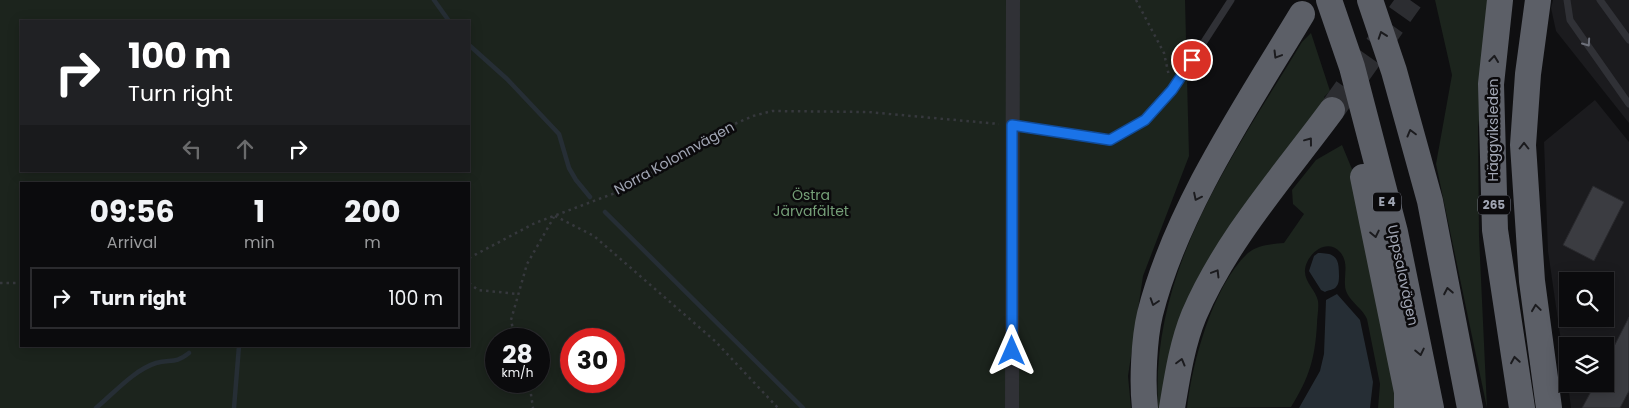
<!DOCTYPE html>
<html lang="en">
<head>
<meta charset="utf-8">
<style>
	body { margin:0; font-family:Poppins,sans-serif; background:#141416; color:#f1f3f6; height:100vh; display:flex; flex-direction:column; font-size:19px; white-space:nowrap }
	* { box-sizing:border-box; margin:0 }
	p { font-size:16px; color:#9a9b9d }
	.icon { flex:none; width:28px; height:28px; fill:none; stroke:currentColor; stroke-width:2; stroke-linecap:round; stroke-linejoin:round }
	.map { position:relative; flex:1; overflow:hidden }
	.sheet { position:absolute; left:20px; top:182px; width:450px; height:165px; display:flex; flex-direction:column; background:#0b0b0d; border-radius:0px; box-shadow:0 2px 12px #0003,0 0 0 1px #2b2b2e }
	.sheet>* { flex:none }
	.guide { position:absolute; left:20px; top:20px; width:450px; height:152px; border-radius:0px; box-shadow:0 2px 12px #0003,0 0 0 1px #2b2b2e; background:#202124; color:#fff; overflow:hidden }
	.controls { position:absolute; left:1559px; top:272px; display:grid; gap:10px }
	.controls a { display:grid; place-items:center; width:55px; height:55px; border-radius:0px; background:#0b0b0d; box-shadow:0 2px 12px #0003,0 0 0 1px #2b2b2e; font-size:25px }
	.speed { position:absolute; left:485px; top:328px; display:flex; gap:10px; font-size:25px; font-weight:700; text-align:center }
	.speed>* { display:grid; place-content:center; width:65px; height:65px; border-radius:50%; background:#0b0b0d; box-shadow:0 2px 12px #0003,0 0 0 1px #2b2b2e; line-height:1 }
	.speed small { font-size:12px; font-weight:400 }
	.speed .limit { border:8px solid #d22; background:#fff; color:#111 }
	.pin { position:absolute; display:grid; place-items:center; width:42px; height:42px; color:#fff; margin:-21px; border:2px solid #fff; border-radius:50%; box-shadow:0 1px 5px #0007 }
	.me { position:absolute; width:55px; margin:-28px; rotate:0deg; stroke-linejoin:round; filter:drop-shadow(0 0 4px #0008) }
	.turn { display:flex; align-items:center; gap:18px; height:105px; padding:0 25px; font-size:22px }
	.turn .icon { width:65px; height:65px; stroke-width:2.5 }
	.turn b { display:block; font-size:35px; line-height:42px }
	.lanes { display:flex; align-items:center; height:48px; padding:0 25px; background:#0003; justify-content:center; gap:25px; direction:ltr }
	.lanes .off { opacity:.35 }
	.eta { display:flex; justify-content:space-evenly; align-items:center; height:85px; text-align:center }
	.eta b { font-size:30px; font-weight:700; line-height:35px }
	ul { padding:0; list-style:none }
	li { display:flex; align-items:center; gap:15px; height:62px; margin:0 10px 8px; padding:0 15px; border:2px solid #2b2b2e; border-radius:0px }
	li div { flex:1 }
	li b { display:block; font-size:19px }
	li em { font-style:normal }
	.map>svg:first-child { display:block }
	.built { fill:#1b1b1e; fill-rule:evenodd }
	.green { fill:#1c241d; fill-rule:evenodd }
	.water { fill:#262e35 }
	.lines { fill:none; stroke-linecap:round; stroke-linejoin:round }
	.stream { stroke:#262e35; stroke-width:4.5 }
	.building { fill:#3b3c41; stroke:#29292d }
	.motorway-tunnel { stroke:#2c2d31; stroke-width:26; stroke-dasharray:26 13; stroke-linecap:butt }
	.path { stroke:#36383d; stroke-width:2.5; stroke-dasharray:2.5 4; stroke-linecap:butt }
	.service { stroke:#303136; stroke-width:7 }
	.minor { stroke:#303136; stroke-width:14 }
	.motorway { stroke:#5c5f67; stroke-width:26 }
	.oneway { stroke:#1b1b1e }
	.oneway2 { stroke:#6e717b }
	.route-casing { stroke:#114b97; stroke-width:12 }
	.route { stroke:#1a73e8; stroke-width:9 }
	.labels { text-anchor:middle; stroke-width:5; stroke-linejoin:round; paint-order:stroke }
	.shield { fill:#0b0a0c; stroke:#737681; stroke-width:1 }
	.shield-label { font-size:12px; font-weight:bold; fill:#a0a5b3 }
	.street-label { font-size:14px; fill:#a0a5b3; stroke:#0b0a0c }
	.park-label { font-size:14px; fill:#759f78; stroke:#0b0a0c }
</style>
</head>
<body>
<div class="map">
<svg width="1629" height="408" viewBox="0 0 1629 408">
	<rect width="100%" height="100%" fill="#0f0f11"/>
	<!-- built -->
	<path class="built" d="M1553 0H1629V123L1556 31 1551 8Z
		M1595 100 1629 142V408H1571L1568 384H1605V346H1568L1567 383 1548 251 1544 142ZM1568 281H1605V319H1568Z"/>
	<!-- green -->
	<path class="green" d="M0 0H1185L1189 156 1143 276 1128 376 1131 408H0ZM21 21H469V171H21ZM21 184H469V346H21ZM496 339H539V381H496ZM571 339H614V381H571Z
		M1435 0H1497L1478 127 1479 236 1487 408 1436 164 1452 75Z
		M1311 33 1330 91 1324 97 1326 100 1250 205 1167 408H1158C1150 268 1233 156 1302 42Z
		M1342 145 1354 174 1398 408H1378L1380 384 1367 319C1362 307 1345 299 1345 285 1344 274 1349 262 1340 252 1326 237 1306 255 1305 270 1304 282 1316 290 1318 301 1319 309 1317 317 1317 324 1315 359 1309 378 1291 407L1187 408C1192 363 1213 285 1248 253 1257 245 1272 244 1284 243L1304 214 1293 204 1292 190 1316 160Z"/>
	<!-- water -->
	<path class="water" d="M1318 253C1336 253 1339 258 1339 275 1339 279 1339 284 1336 287 1334 290 1328 290 1325 292L1321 290 1309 271 1314 256Z
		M1337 294 1360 320 1373 382 1370 408H1299L1320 371 1324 354 1326 300Z"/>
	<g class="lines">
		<!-- stream -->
		<path class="stream" d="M434 0 449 21
			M469 45 507 79 559 134 569 168 576 180 590 197
			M605 212 803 408
			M96 408C114 393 134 370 156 363 171 359 175 364 189 353
			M234 408 239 346"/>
	</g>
	<!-- building -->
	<path class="building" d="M1593 186 1624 202 1594 261 1563 245Z
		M1629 317V391L1620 408H1582L1595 384H1605V364Z"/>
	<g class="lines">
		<!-- motorway-tunnel -->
		<path class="motorway-tunnel" d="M1332 110 1410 0"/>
		<!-- path -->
		<path class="path" d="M1136 0 1164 53 1169 76
			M555 216 594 236 715 341 778 408
			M469 258 535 223 623 190 723 129 753 116 772 111 868 112 999 124
			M0 283H21
			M469 283 478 290 518 294
			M515 339 511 320 527 264 554 217
			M529 381 533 408"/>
		<!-- service -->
		<path class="service" d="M1567 0 1570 20 1629 104
			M1600 0 1629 40
			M1011 125 1110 141 1145 120 1173 90 1231 0"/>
		<!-- minor -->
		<path class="minor" d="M1012 408 1013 0"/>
		<!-- motorway -->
		<path class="motorway" d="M1329 0 1352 67 1395 232 1431 408
			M1370 0 1394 71 1430 201 1470 408
			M1500 0 1491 84 1495 230 1522 408
			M1538 0 1528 74 1523 145 1532 281 1549 408
			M1363 177 1407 392V408
			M1145 408C1142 382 1144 339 1150 314 1176 210 1247 105 1302 14
			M1172 408C1177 378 1182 344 1194 315 1226 240 1284 175 1332 110"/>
	</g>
	<!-- one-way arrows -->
	<defs><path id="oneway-chevron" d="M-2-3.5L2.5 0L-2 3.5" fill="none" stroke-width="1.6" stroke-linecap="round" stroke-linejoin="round" transform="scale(1.25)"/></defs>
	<g class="oneway">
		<use href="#oneway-chevron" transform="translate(1382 35) rotate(-109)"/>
		<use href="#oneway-chevron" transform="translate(1277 55) rotate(121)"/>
		<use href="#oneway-chevron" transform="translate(1494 59) rotate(-84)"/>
		<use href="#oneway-chevron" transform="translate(1411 133) rotate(-105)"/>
		<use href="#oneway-chevron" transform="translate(1309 141) rotate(-53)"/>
		<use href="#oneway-chevron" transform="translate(1524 146) rotate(-90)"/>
		<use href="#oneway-chevron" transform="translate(1197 197) rotate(116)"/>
		<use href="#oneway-chevron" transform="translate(1375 234) rotate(78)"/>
		<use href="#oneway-chevron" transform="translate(1216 273) rotate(-59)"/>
		<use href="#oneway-chevron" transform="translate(1448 291) rotate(-101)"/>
		<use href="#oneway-chevron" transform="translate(1154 302) rotate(108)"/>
		<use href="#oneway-chevron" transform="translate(1536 308) rotate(-98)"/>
		<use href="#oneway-chevron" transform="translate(1420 352) rotate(78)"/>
		<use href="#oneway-chevron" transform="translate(1515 360) rotate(-99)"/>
		<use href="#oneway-chevron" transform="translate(1181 362) rotate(-75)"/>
	</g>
	<use class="oneway2" href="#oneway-chevron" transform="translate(1587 43) rotate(55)"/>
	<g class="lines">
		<defs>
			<path id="route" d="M1012 351V125L1110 140 1145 120 1172 90 1192 60"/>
		</defs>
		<!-- route casing -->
		<use href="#route" class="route-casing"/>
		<!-- route -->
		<use href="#route" class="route"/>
	</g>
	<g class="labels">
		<!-- shield labels -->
		<g class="shield">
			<rect x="1373" y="192.5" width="28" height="19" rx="4"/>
			<rect x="1478" y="195.5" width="32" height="19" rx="4"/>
		</g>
		<g class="shield-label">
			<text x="1387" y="206">E 4</text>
			<text x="1494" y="209">265</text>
		</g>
		<!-- street labels -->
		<g class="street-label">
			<text transform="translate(1493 130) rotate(-90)" y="5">Häggviksleden</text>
			<text transform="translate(674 158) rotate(-29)" y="5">Norra Kolonnvägen</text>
			<text transform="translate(1403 275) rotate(78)" y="5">Uppsalavägen</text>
		</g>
		<!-- park labels -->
		<g class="park-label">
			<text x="811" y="200">Östra<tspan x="811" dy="16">Järvafältet</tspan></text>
		</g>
	</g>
</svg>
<div class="controls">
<a><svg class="icon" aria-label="search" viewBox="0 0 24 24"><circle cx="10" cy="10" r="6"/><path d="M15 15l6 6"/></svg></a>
<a><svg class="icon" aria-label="layers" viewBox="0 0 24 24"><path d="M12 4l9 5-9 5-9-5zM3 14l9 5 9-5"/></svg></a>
</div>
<div class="speed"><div>28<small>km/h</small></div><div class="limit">30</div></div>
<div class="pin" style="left:1192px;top:60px;background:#d93025"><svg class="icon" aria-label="arrive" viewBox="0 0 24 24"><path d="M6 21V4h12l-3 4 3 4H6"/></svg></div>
<svg class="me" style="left:1012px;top:351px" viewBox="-20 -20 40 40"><path d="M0-17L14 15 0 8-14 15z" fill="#1a73e8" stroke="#fff" stroke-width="4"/></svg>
<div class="guide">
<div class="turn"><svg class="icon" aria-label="right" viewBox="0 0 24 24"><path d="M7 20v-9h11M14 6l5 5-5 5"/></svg><div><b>100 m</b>Turn right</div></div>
<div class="lanes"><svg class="icon off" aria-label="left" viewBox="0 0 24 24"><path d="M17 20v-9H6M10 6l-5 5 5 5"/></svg><svg class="icon off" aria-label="ahead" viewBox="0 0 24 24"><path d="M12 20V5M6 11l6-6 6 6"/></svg><svg class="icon" aria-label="right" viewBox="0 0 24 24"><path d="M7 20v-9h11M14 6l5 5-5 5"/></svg></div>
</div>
<section class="sheet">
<div class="eta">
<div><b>09:56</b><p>Arrival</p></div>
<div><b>1</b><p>min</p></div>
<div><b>200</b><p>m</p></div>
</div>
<ul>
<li><svg class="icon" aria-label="right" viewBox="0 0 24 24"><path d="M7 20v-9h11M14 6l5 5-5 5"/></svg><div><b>Turn right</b></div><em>100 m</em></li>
</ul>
</section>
</div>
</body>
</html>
